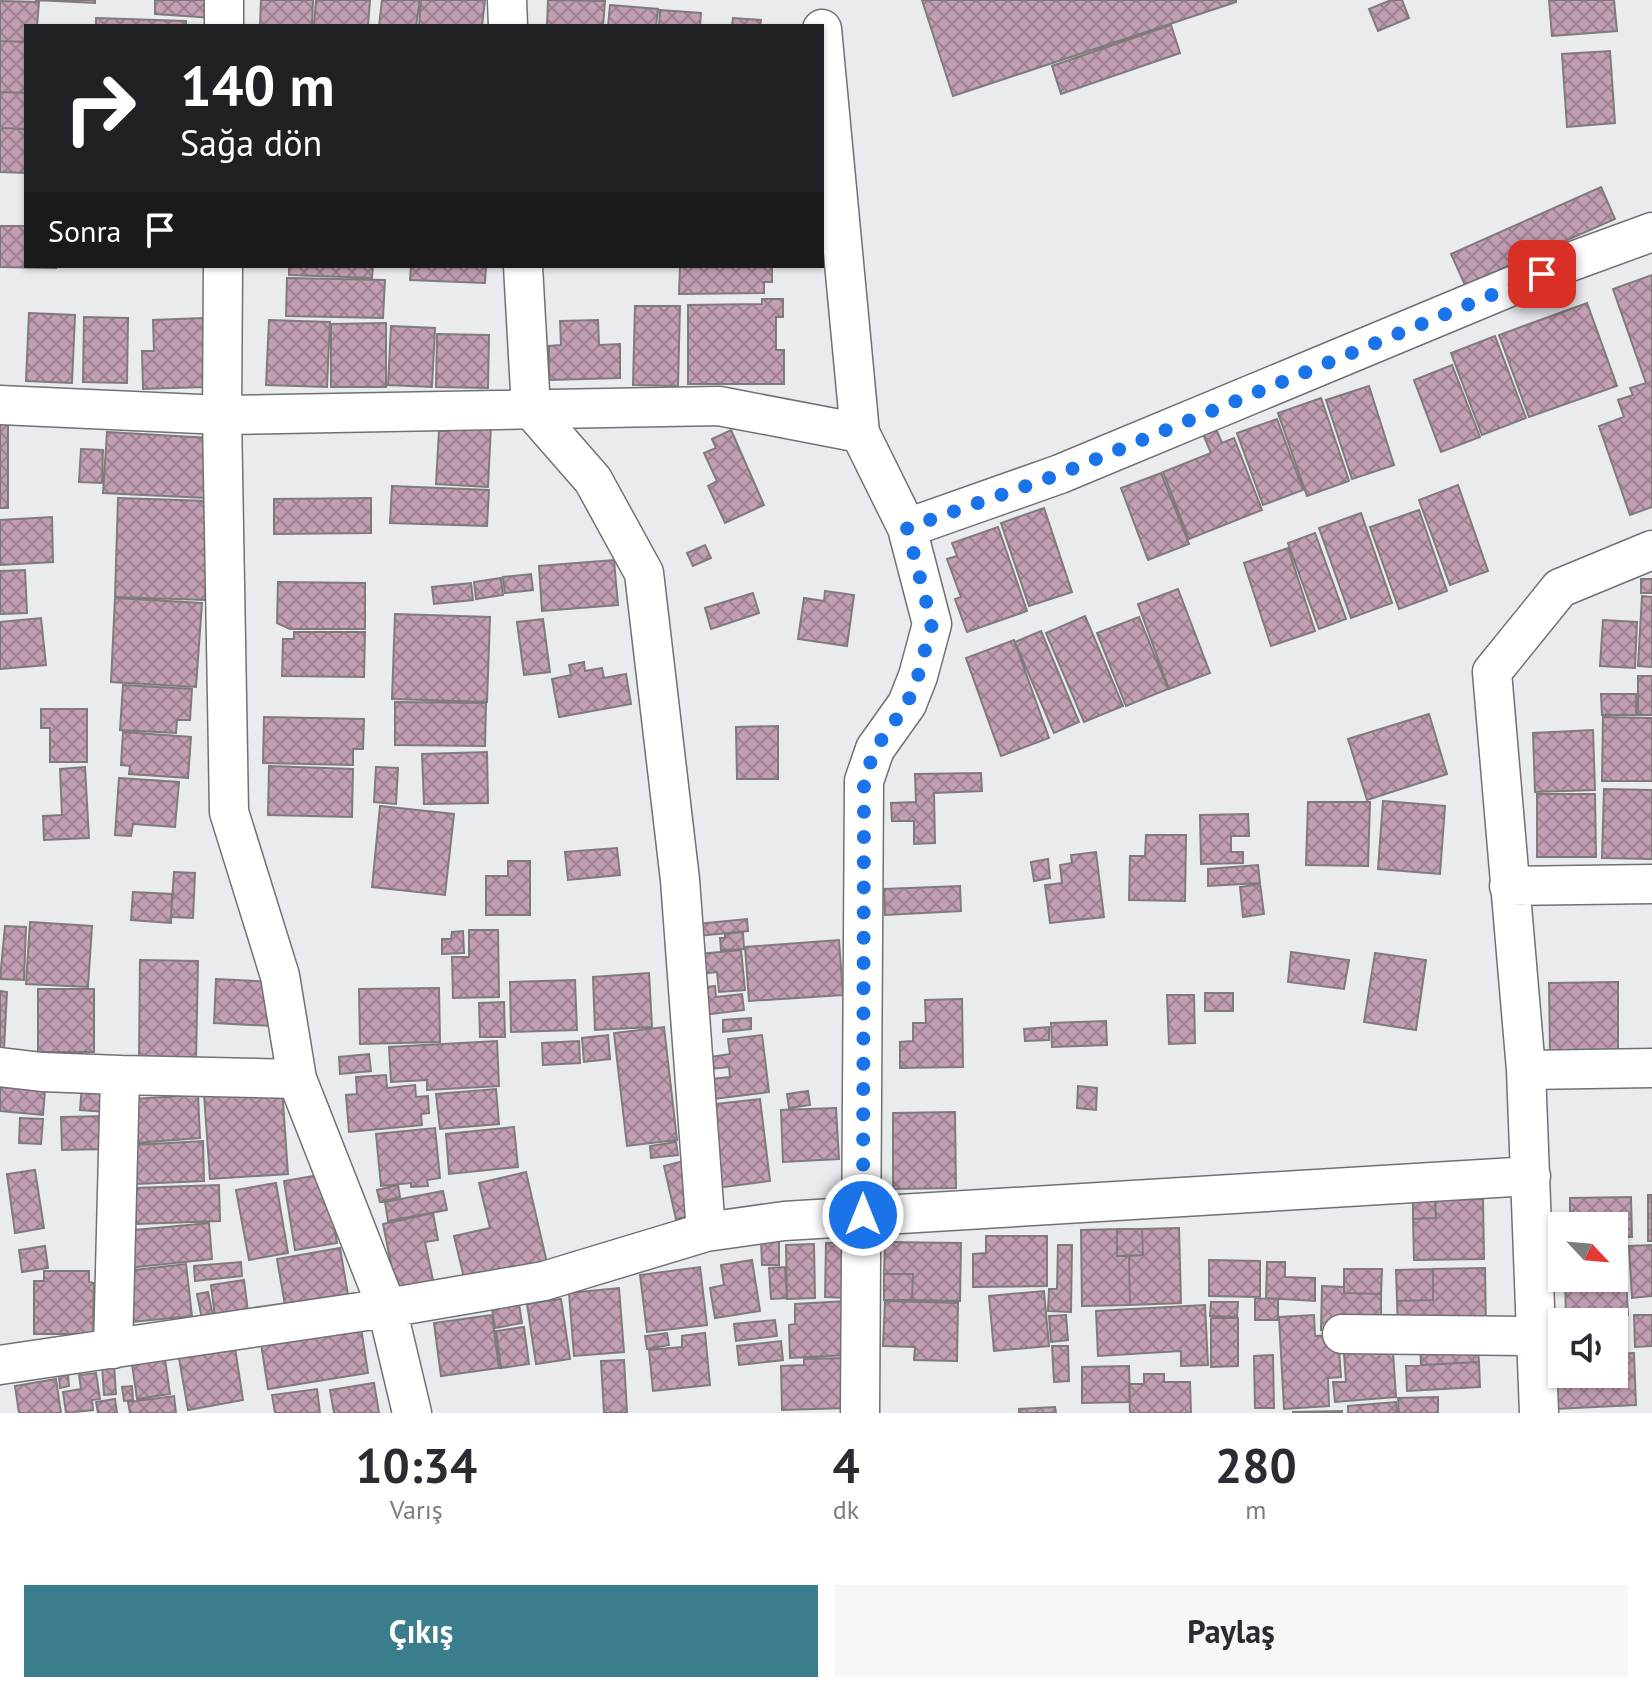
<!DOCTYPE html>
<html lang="tr">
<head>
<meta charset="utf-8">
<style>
	body { margin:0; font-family:"PT Sans",sans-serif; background:#f7f7f7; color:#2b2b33; height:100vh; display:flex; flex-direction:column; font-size:30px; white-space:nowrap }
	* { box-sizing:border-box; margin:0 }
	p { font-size:26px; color:#7c7c81 }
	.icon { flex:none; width:44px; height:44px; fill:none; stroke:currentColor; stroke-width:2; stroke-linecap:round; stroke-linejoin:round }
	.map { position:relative; height:1413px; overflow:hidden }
	.panel { display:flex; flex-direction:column; background:#fff; flex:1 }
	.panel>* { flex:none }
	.guide { position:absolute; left:24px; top:24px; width:800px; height:244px; border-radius:0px; box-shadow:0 2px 6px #0004; background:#202124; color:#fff; overflow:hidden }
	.needle { width:52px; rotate:116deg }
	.controls { position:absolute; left:1548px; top:1212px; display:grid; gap:16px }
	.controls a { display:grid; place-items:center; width:80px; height:80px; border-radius:0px; background:#fff; box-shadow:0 2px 6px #0004; font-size:40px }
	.pin { position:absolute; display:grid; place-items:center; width:68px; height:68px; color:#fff; margin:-34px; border-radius:16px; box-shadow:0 4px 12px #0006 }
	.me { position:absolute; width:88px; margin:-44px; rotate:0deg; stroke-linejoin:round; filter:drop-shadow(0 0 6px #0008) }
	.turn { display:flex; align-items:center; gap:28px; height:168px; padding:0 24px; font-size:36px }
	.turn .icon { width:104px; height:104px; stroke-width:2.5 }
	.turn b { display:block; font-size:56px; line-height:68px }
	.then { display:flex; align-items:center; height:76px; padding:0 24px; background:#0003; gap:16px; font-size:30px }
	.eta { display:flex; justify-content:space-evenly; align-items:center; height:136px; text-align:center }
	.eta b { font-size:48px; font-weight:800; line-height:56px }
	.primary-button { display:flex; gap:16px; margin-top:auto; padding:16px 24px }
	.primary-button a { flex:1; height:92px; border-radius:0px; background:#3a7e8e; color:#fff; font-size:32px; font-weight:800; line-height:92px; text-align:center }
	.primary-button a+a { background:#f7f7f7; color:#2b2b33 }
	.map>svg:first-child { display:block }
	.building { fill:url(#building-cross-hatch); stroke:#7f7b7d; stroke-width:2 }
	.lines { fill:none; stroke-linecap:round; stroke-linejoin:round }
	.minor-casing { stroke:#717175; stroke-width:41 }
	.minor { stroke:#fff; stroke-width:38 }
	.route { stroke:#1a73e8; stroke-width:14; stroke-dasharray:0 25.2 }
</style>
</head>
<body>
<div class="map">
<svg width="1652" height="1413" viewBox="0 0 1652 1413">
	<defs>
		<pattern id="building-cross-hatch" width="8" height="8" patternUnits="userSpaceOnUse" patternTransform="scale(2)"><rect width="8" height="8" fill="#c39fb3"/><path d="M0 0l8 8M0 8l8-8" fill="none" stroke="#9d8091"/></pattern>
	</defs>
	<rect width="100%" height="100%" fill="#eaebef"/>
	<!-- building -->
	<path class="building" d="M35 0H95V3Z
		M155 0H214L213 18 155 14Z
		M261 0H313L312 26H260Z
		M316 0H370L368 26H314Z
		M382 0H420L416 26H379Z
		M421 0H485L482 26H419Z
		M548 0 605 1 603 26H547Z
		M922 0H1236V2L953 96Z
		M1391 0H1402L1409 18 1378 31 1369 9Z
		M1549 0H1614L1617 31 1552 36Z
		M0 1 39 2 37 26H26V42L0 41Z
		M610 5 658 9 656 26H608Z
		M660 10 701 13 700 26H659Z
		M96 18 186 21V26H96Z
		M733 18 761 20 760 26H732Z
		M1171 25 1180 53 1061 94 1052 66Z
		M0 41 26 42V93L0 92Z
		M1610 51 1615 123 1567 127 1562 54Z
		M0 92 26 93V129L0 128Z
		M0 128 26 129V173L0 172Z
		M1601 187 1615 219 1465 285 1451 254Z
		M0 226H26V266L57 268 0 267Z
		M289 266H373L372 278 289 275Z
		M411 266H486L485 283 410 280Z
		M680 266H772V282H764V293L679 294Z
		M1652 275V507L1630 515 1599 426 1624 417 1618 400 1633 395 1630 388 1646 383 1613 289Z
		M287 278 385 280 383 318 286 316Z
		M762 299H783V317H776V350H784V384H688V305L762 304Z
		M1587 303 1617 386 1529 417 1499 335Z
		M635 306H680L678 386 633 385Z
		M29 313 75 315 72 383 26 381Z
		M84 317 128 318 127 383 83 382Z
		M203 318 205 387 143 389 142 351H154L153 320Z
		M269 320 330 322 327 387 266 385Z
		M598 320 599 345 620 344V378L549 380V346L561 345 560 321Z
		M386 323V387H331V324Z
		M391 326 435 328 432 387 388 385Z
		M437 334 489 335 488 388 436 387Z
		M1495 336 1526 418 1482 435 1451 353Z
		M1452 365 1480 437 1441 452 1414 380Z
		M1369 386 1394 465 1352 479 1326 400Z
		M1321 398 1349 481 1307 496 1278 413Z
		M1277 419 1303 490 1263 505 1237 433Z
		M0 421H8V508H0Z
		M447 423 491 425 488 487 436 484 439 431H448Z
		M1216 429 1222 443 1234 438 1262 510 1189 539 1163 472 1211 453 1203 434Z
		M731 430 764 505 725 523 708 486 717 481 704 453 716 448 712 439Z
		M107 432 210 438 206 498 103 493Z
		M81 449 103 450 102 483 79 482Z
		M1161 473 1189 544 1148 560 1121 488Z
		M1458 485 1488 571 1450 585 1419 500Z
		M392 486 489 490 487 526 390 523Z
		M118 498 209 501 205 600 115 597Z
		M371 498V533L274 534V499Z
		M1044 508 1072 592 1029 606 1001 523Z
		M1419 510 1447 591 1399 609 1370 527Z
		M1361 513 1392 603 1351 618 1319 528Z
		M52 517 53 562 0 565V520Z
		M998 527 1027 611 967 632 955 599 961 597 947 559 957 556 952 543Z
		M1315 533 1346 619 1319 629 1288 543Z
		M705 545 711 558 693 566 687 553Z
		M1288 548 1315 631 1271 646 1244 563Z
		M614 560 618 605 542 611 539 566Z
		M25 570 27 613 0 614V571Z
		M531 574 533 590 505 593 503 577Z
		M501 578 503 595 476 599 474 582Z
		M1641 579H1652V593H1641Z
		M278 582 365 583V629H290L277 623Z
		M471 583 473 600 434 604 432 587Z
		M1178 589 1210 673 1169 689 1138 604Z
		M825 591 854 595 847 646 798 639 804 598 824 601Z
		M753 593 759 613 711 629 705 608Z
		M1642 596 1652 597V667L1638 666Z
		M115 598 202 603 196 687 111 682Z
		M395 614 490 617 487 702 392 699Z
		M1085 616 1123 706 1084 722 1046 633Z
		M1139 617 1168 689 1126 706 1097 633Z
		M41 618 46 665 0 669V622Z
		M543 619 550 672 524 675 517 622Z
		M1603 620 1637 622 1635 668 1600 666Z
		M1041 631 1079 722 1054 733 1015 642Z
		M294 632H365L364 677 282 676 283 639H294Z
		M1014 640 1049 738 1001 756 966 658Z
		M584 662 585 671 602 668 604 678 626 674 631 704 559 717 552 679 571 675 569 665Z
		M1638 676H1652V715H1638Z
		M123 685 192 689 190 720H177L176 733 120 730Z
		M1601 694H1636V715H1602Z
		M395 702 486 703 485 746 395 745Z
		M41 709H87V762H50V728H41Z
		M1429 714 1447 774 1367 800 1348 739Z
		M264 717 364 719 363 749H353V765L263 763Z
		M1603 717 1652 718V781H1602Z
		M778 726V779H737L736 727Z
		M1593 730 1595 790 1535 792 1533 733Z
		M123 732 191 737 188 778 129 774 130 766 121 765Z
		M487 752 488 803 424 804 422 754Z
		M269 766 353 769 352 817 268 815Z
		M85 767 89 838 44 840 43 816 62 815 60 769Z
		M376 767 398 768 396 804 374 802Z
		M981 773 982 791 934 793 935 843 914 844V821H892L891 803 916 802 915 774Z
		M119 778 179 782 175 827 133 824 131 836 115 835Z
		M1604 789 1652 790V859L1602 858Z
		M1537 794H1595L1596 857H1537Z
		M1383 801 1445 806 1440 874 1378 869Z
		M1308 802H1370L1368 866 1306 865Z
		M380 806 454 814 445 895 372 887Z
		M1248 814 1249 836H1231V852H1243V863L1201 864 1200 815Z
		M1146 835H1186L1185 901 1129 900 1130 856H1145Z
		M617 848 620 875 568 880 565 852Z
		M1096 852 1104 917 1050 923 1045 885 1062 883 1060 865 1072 863 1071 855Z
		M1048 859 1050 878 1034 881 1031 862Z
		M508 861H530V915H486V876H508Z
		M1258 865 1260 883 1208 886V869Z
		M174 872 195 873 193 918 171 917Z
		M1260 884 1264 914 1243 917 1240 887Z
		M960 886 961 911 885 915 884 889Z
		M133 892 172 894 171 923 131 920Z
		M747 919 748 931 698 936 697 924Z
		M30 922 92 926 88 987 26 984Z
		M5 926 26 927 24 980 0 979Z
		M469 930H498L499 997 453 998 452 957H469Z
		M463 931 464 953 442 954V939H451L452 932Z
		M743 932 744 949 721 950 720 938H725V934Z
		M839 940 843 995 749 1001 745 947Z
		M741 950 745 990 719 992 717 972 701 974 699 954Z
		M1291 952 1349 960 1344 989 1288 982Z
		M1375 953 1426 960 1416 1030 1364 1022Z
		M140 960 198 961 196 1062 139 1061Z
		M649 973 652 1027 595 1030 593 977Z
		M216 979 275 982 273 1026 214 1023Z
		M575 980 577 1030 511 1032 510 982Z
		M1618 982V1050L1550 1051 1549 983Z
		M715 986 716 997 742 994 744 1010 704 1015 700 988Z
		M439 988 440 1042 360 1044 359 989Z
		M38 989H94V1052H38Z
		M0 991 7 992 4 1049 0 1048Z
		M1205 993H1233V1011H1205Z
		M1167 995H1194L1195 1043 1169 1044Z
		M962 999 963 1067 900 1068V1042L913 1041V1023H926L925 1000Z
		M504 1002 505 1037H480L479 1003Z
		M751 1018V1029L723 1032V1020Z
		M1106 1021 1107 1045 1052 1047 1051 1023Z
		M664 1027 677 1140 627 1146 614 1033Z
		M1049 1027V1040L1025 1041 1024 1029Z
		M608 1035 610 1059 584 1062 582 1038Z
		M762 1035 769 1092 714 1099 711 1079 730 1077 729 1067 711 1069 710 1057 730 1054 728 1039Z
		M497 1041 499 1086 427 1090V1080L391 1082 389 1047Z
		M579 1041 580 1063 543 1065 542 1043Z
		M369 1054 371 1071 340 1074 339 1057Z
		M386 1075 387 1088 415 1085 416 1097 428 1096 429 1113 421 1114 422 1125 349 1132 346 1095 357 1094 356 1077Z
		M82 1085 108 1087 106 1112 80 1110Z
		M1078 1086 1097 1088 1096 1110 1077 1108Z
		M0 1087 45 1091 43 1115 0 1111Z
		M282 1088 288 1174 210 1179 204 1094Z
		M496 1089 499 1124 440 1129 436 1094Z
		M808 1091 810 1105 789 1108 787 1094Z
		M198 1095 200 1138 136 1143 133 1099Z
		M760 1099 770 1181 717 1188 707 1105Z
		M836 1108 839 1159 783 1162 781 1110Z
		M955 1112 956 1188 893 1189V1113Z
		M106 1116V1149L62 1150 61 1117Z
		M20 1118 43 1119 41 1144 19 1143Z
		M514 1127 518 1167 449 1174 446 1134Z
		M435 1128 440 1178 427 1180 428 1186 411 1187V1183L381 1186 376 1134Z
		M203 1141 204 1181 136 1184 134 1145Z
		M676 1142 678 1155 651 1158 650 1146Z
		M684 1161 696 1215 676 1219 664 1166Z
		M35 1170 44 1228 15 1233 7 1174Z
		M526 1172 547 1263 465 1282 454 1236 490 1228 479 1183Z
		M325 1174 337 1243 295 1250 284 1181Z
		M276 1183 288 1253 249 1260 236 1190Z
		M219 1185 220 1221 136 1224 134 1188Z
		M398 1185 400 1197 380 1202 377 1190Z
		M443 1191 447 1210 388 1221 385 1202Z
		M1648 1195H1652V1241H1648Z
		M1631 1197 1632 1237H1623V1251H1614V1226H1570V1198Z
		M1483 1199 1484 1259 1414 1260 1413 1219 1436 1218 1435 1200Z
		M1435 1200 1436 1218 1413 1219V1201Z
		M433 1213 438 1240 425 1242 434 1285 397 1293 383 1224Z
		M209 1223 212 1259 128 1268 124 1231Z
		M1179 1228 1181 1303 1130 1305 1129 1256 1143 1255 1142 1229Z
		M1117 1229V1256H1129L1130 1305 1082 1306 1081 1230Z
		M1117 1229H1142L1143 1255 1117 1256Z
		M986 1236H1047V1286L973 1287V1254L986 1253Z
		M761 1239H779V1265H762Z
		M885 1242 961 1243 960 1301 912 1300 913 1274H884Z
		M826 1243H848L847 1298 825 1297Z
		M814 1244 815 1298 787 1299 786 1245Z
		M1058 1245H1072L1071 1312 1048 1311 1049 1289H1057Z
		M1652 1245V1296L1632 1298 1629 1246Z
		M45 1246 48 1268 22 1272 19 1250Z
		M340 1248 348 1295 285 1305 277 1259Z
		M1625 1254 1628 1315 1566 1318 1565 1278H1614V1255Z
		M752 1260 760 1311 715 1318 710 1288 724 1285 721 1265Z
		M1209 1260 1260 1261V1297L1209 1296Z
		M241 1262 242 1276 195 1281 194 1266Z
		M1267 1262H1285V1277L1315 1278V1301L1266 1298Z
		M186 1264 192 1316 132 1322 126 1271Z
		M700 1267 707 1325 647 1332 640 1275Z
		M785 1267 787 1298 771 1299 769 1268Z
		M1485 1268 1486 1327 1398 1329 1397 1301 1433 1300V1269Z
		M1344 1269H1382L1381 1294 1344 1293Z
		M1433 1269V1300L1397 1301 1396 1270Z
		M44 1271H89V1282L94 1283 93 1334H34V1281H44Z
		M884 1274H913L912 1300H884Z
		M244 1280 248 1312 215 1317 211 1285Z
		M1322 1286 1344 1287V1293L1381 1294V1331L1321 1330Z
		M619 1288 624 1352 574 1356 569 1293Z
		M1044 1291 1049 1346 994 1351 989 1296Z
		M208 1292 213 1316 202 1319 197 1294Z
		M1255 1298 1278 1299V1320H1255Z
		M561 1299 570 1359 536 1364 527 1304Z
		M846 1301 848 1355 790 1358 789 1325 795 1324V1304Z
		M885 1301 958 1303 957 1361 914 1360 915 1347 883 1346Z
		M1211 1302H1238L1237 1317 1210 1316Z
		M519 1304 522 1323 495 1328 492 1308Z
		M1205 1305 1208 1365 1181 1366V1351L1098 1356 1096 1311Z
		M492 1315 499 1368 441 1376 434 1323Z
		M1066 1315 1068 1340 1051 1342 1049 1316Z
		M1314 1315 1315 1336 1338 1335 1341 1377 1328 1378 1329 1406 1284 1409 1279 1317Z
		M1634 1315H1652V1346L1635 1347Z
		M1211 1318H1238V1366L1211 1367Z
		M1621 1319 1622 1353 1614 1354V1322H1569Z
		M775 1320 777 1336 736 1341 734 1324Z
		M360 1321 368 1373 268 1389 260 1337Z
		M524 1327 529 1364 501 1368 496 1331Z
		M667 1333 669 1345 647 1349 645 1336Z
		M705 1333 710 1385 653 1391 649 1350 682 1347V1336Z
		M1392 1337 1396 1397 1335 1402 1333 1382H1346L1343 1341Z
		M1477 1340 1479 1362 1421 1365 1420 1343Z
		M781 1341 783 1360 739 1365 737 1346Z
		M1052 1346H1068L1069 1381 1054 1382Z
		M235 1348 243 1400 188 1410 179 1358Z
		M1634 1353 1636 1405 1555 1409 1553 1357 1562 1356V1374H1614V1354Z
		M1273 1355 1274 1408H1255L1254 1356Z
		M844 1358 846 1408 782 1410 781 1366 804 1365V1359Z
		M165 1359 170 1394 137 1399 132 1364Z
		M624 1360 627 1412 604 1413 601 1361Z
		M1479 1362 1480 1387 1407 1391 1406 1366Z
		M114 1364 116 1394 104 1395 102 1365Z
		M1129 1366 1130 1402 1082 1403V1367Z
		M96 1373 100 1399 92 1400 93 1410 66 1413 63 1392 81 1389 79 1375Z
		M1144 1374H1164V1382H1190L1191 1413H1130L1129 1384H1144Z
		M59 1375H68L69 1386 60 1388Z
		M56 1379 61 1413H19L15 1386Z
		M374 1383 379 1413H334L330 1390Z
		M132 1386 133 1400 124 1401 122 1387Z
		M317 1389 320 1413H275L272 1395Z
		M174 1396 176 1413H130L128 1402Z
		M1438 1397V1413H1399L1398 1398Z
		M115 1399 117 1413H98L96 1402Z
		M1396 1402 1397 1413H1348V1406Z
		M1055 1407 1056 1413H1019V1409Z
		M1342 1411V1413H1293V1412Z"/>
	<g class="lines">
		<defs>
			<path id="minor" d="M507 0 508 26
				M224 26V0
				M822 29 860 433 907 528 1060 474 1570 262 1652 232
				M223 266 222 415 229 812 280 976 297 1079 387 1308 412 1413
				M523 266 531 409 593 480 644 573 680 880 706 1232
				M0 405 222 415 719 406 860 433
				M1509 886 1652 884
				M0 1067 42 1072 120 1075
				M1526 1070 1652 1068
				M1342 1334 1534 1336
				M113 1349 120 1075 297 1079
				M0 1365 387 1308 544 1281 706 1232 784 1221 1531 1176
				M860 1413 864 781 875 749 907 704 918 676 932 624 907 528
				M1539 1413 1526 1070 1492 672 1560 588 1652 550"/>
		</defs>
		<!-- minor casing -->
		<use href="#minor" class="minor-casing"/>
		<!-- minor -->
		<use href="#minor" class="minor"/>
	</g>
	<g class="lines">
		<!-- route -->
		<path class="route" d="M863 1215 864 781 875 749 907 704 918 676 932 624 907 528 1060 474 1542 274"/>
	</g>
</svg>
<div class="controls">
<a><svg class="needle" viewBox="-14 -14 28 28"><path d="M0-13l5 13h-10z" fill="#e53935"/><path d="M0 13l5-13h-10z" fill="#7c7c81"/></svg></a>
<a><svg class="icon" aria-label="sound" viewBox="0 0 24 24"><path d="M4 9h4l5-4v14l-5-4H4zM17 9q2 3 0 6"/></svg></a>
</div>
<div class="pin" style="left:1542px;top:274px;background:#d93025"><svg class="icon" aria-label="arrive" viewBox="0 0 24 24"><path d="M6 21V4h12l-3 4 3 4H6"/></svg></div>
<svg class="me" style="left:863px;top:1215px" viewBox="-20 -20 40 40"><circle r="17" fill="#1a73e8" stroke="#fff" stroke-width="3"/><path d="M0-11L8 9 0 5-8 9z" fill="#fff"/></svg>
<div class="guide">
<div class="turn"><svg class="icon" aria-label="right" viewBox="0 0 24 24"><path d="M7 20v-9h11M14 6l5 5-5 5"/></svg><div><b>140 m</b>Sağa dön</div></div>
<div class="then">Sonra<svg class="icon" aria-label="arrive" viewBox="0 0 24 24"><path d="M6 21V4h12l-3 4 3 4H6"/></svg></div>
</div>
</div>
<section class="panel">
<div class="eta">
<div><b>10:34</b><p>Varış</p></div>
<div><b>4</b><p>dk</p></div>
<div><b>280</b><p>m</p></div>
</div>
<div class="primary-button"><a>Çıkış</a><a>Paylaş</a></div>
</section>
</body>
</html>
